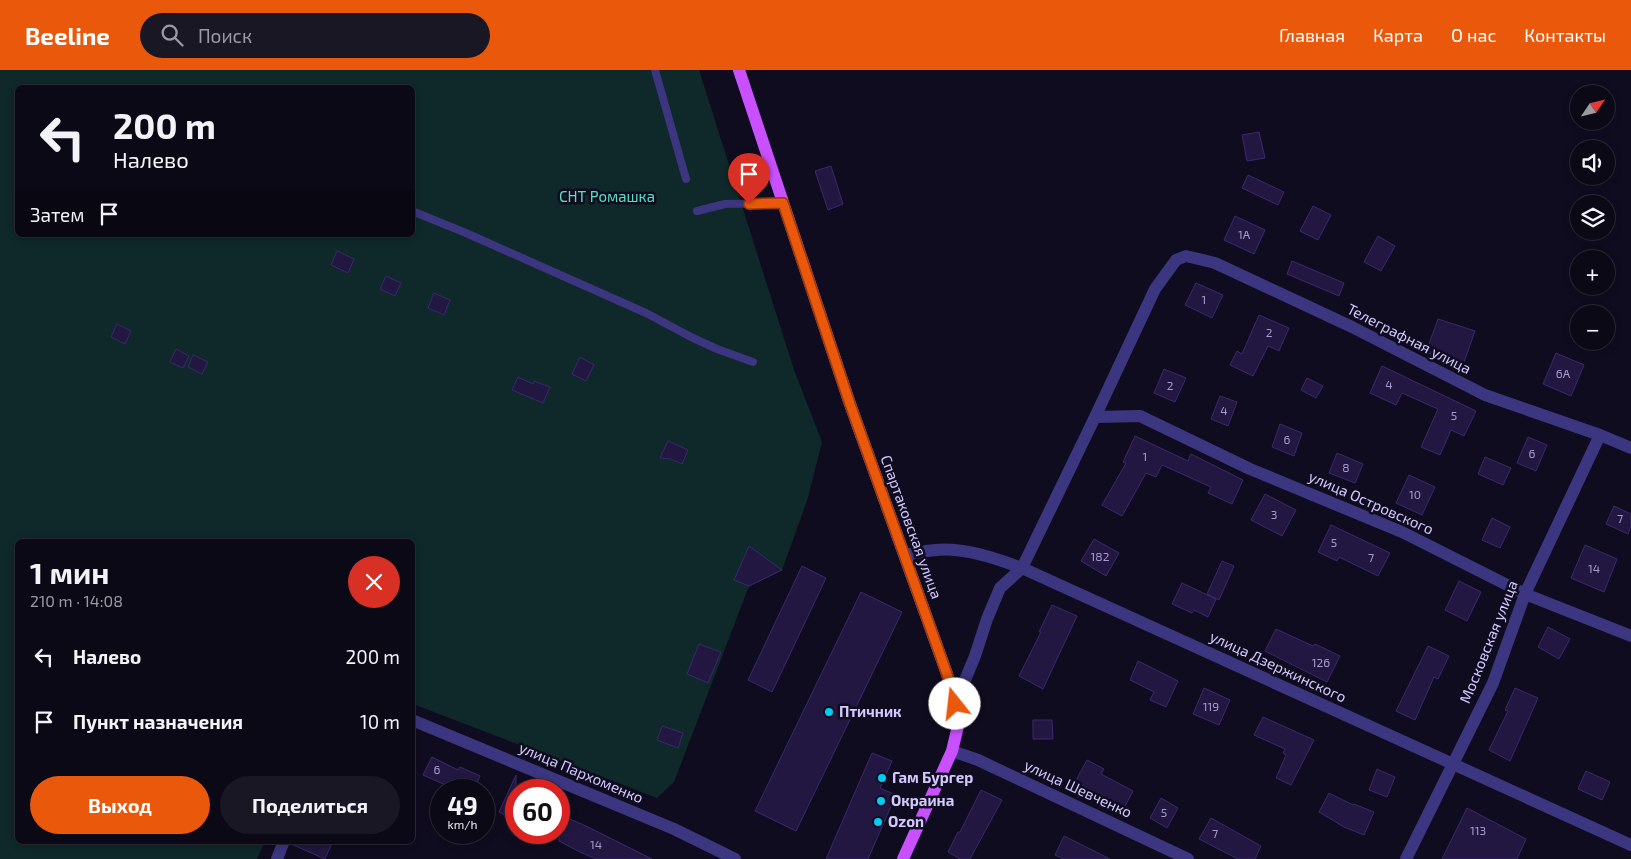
<!DOCTYPE html>
<html lang="ru">
<head>
<meta charset="utf-8">
<style>
	body { margin:0; font-family:"Exo 2",sans-serif; background:#1a1724; color:#f1f3f6; height:100vh; display:flex; flex-direction:column; font-size:19px; white-space:nowrap }
	* { box-sizing:border-box; margin:0 }
	p { font-size:16px; color:#9a9aa1 }
	.icon { flex:none; width:28px; height:28px; fill:none; stroke:currentColor; stroke-width:2; stroke-linecap:round; stroke-linejoin:round }
	.map { position:relative; flex:1; overflow:hidden }
	.panel { position:absolute; left:15px; top:469px; width:400px; height:305px; display:flex; flex-direction:column; background:#0c0917; border-radius:8px; box-shadow:0 2px 8px #0003,0 0 0 1px #2c2a36 }
	.panel>* { flex:none }
	.banner { position:absolute; left:15px; top:15px; width:400px; height:152px; border-radius:8px; box-shadow:0 2px 8px #0003,0 0 0 1px #2c2a36; background:#0c0917; color:#f1f3f6; overflow:hidden }
	.needle { width:32px; rotate:55deg }
	.controls { position:absolute; left:1570px; top:15px; display:grid; gap:10px }
	.controls a { display:grid; place-items:center; width:45px; height:45px; border-radius:50%; background:#0c0917; box-shadow:0 2px 8px #0003,0 0 0 1px #2c2a36; font-size:25px }
	.speed { position:absolute; left:430px; top:709px; display:flex; gap:10px; font-size:25px; font-weight:700; text-align:center }
	.speed>* { display:grid; place-content:center; width:65px; height:65px; border-radius:50%; background:#0c0917; box-shadow:0 2px 8px #0003,0 0 0 1px #2c2a36; line-height:1 }
	.speed small { font-size:12px; font-weight:400 }
	.speed .limit { border:8px solid #d22; background:#fff; color:#111 }
	.pin { position:absolute; display:grid; place-items:center; width:42px; height:42px; color:#fff; margin:-51px -21px; border-radius:50% 50% 50% 0; rotate:-45deg; box-shadow:0 0 5px #0007 }
	.pin .icon { rotate:45deg }
	.me { position:absolute; width:55px; margin:-28px; rotate:344deg; stroke-linejoin:round; filter:drop-shadow(0 0 4px #0008) }
	.turn { display:flex; align-items:center; gap:18px; height:105px; padding:0 15px; font-size:22px }
	.turn .icon { width:65px; height:65px; stroke-width:2.5 }
	.turn b { display:block; font-size:35px; line-height:42px }
	.then { display:flex; align-items:center; height:48px; padding:0 15px; background:#0003; gap:10px; font-size:19px }
	.round { display:grid; place-items:center; flex:none; width:52px; height:52px; border-radius:26px; background:#1a1724 }
	.summary { display:flex; align-items:center; justify-content:space-between; height:85px; padding:0 15px }
	h1 { font-size:30px; font-weight:700; line-height:38px }
	.button { display:flex; gap:10px; margin-top:auto; padding:10px 15px }
	.button a { flex:1; height:58px; border-radius:30px; background:#ea580c; color:#fff; font-size:20px; font-weight:700; line-height:58px; text-align:center }
	.button a+a { background:#1a1724; color:#f1f3f6 }
	ul { padding:0; list-style:none }
	li { display:flex; align-items:center; gap:15px; height:65px; padding:0 15px }
	li div { flex:1 }
	li b { display:block; font-size:19px }
	li em { font-style:normal }
	header { display:flex; align-items:center; gap:30px; box-sizing:border-box; height:70px; padding:0 25px; background:#ea580c; color:#fff }
	header strong { font-size:24px }
	nav { display:flex; gap:28px; margin-inline-start:auto; font-size:18px }
	.search { width:350px; height:45px; background:#1a1724; display:flex; align-items:center; gap:12px; box-sizing:border-box; padding:0 18px; border-radius:28px; color:#9a9aa1; font-size:19px }
	.map>svg:first-child { display:block }
	.green { fill:#0f2829; fill-rule:evenodd }
	.building { fill:#221740; stroke:#3a296d }
	.lines { fill:none; stroke-linecap:round; stroke-linejoin:round }
	.service { stroke:#3c357f; stroke-width:8 }
	.minor { stroke:#3c357f; stroke-width:12 }
	.tertiary { stroke:#3c357f; stroke-width:12 }
	.primary { stroke:#c850ff; stroke-width:12 }
	.route-casing { stroke:#983908; stroke-width:12 }
	.route { stroke:#ea580c; stroke-width:9 }
	.poi-dot { fill:#00cdf4; stroke:#100c1f; stroke-width:2 }
	.labels { text-anchor:middle; stroke-width:5; stroke-linejoin:round; paint-order:stroke }
	.number-label { font-size:12px; fill:#a79ccf }
	.park-label { font-size:15px; fill:#53e1c6; stroke:#100c1f }
	.street-label { font-size:15px; fill:#d3c9ff; stroke:#100c1f }
	.poi-label { font-size:15px; font-weight:bold; fill:#d3c9ff; stroke:#100c1f; text-anchor:start }
</style>
</head>
<body>
<header>
<strong>Beeline</strong>
<div class="search"><svg class="icon" aria-label="search" viewBox="0 0 24 24"><circle cx="10" cy="10" r="6"/><path d="M15 15l6 6"/></svg>Поиск</div>
<nav><a>Главная</a><a>Карта</a><a>О нас</a><a>Контакты</a></nav>
</header>
<div class="map">
<svg width="1631" height="789" viewBox="0 0 1631 789">
	<rect width="100%" height="100%" fill="#100c1f"/>
	<!-- green -->
	<path class="green" d="M0 0H699L794 300 822 372 807 431 782 500 749 516 674 712 657 728 413 634 412 471H18V771H265L257 789H0ZM18 18H412V165H18Z"/>
	<!-- building -->
	<path class="building" d="M1259 62 1265 88 1247 91 1242 65Z
		M831 96 843 134 828 140 815 101Z
		M1248 105 1284 122 1278 135 1242 118Z
		M1313 136 1331 145 1318 170 1300 161Z
		M1235 146 1265 160 1254 184 1224 170Z
		M1378 166 1395 176 1381 201 1364 192Z
		M337 181 354 189 348 203 331 195Z
		M1292 191 1344 213 1339 226 1287 204Z
		M386 206 401 213 395 226 380 219Z
		M1196 213 1223 225 1212 248 1185 235Z
		M434 223 450 230 444 245 428 238Z
		M1259 245 1289 258 1279 281 1268 276 1253 306 1230 295 1237 281 1242 284Z
		M1438 249 1475 261 1463 295 1426 282Z
		M117 254 131 261 125 274 111 267Z
		M176 279 189 286 183 298 170 292Z
		M1556 283 1584 295 1571 326 1543 314Z
		M193 285 208 292 202 304 188 297Z
		M580 287 594 295 586 311 572 304Z
		M1382 296 1476 341 1464 366 1451 360 1440 385 1421 377 1438 339 1402 323 1396 335 1370 323Z
		M1164 299 1186 308 1175 332 1154 323Z
		M518 307 533 314 534 311 550 317 543 333 512 320Z
		M1307 308 1323 316 1316 328 1301 320Z
		M1220 326 1237 332 1228 356 1211 349Z
		M1280 354 1302 363 1294 386 1272 377Z
		M1135 366 1188 391 1191 384 1243 410 1232 434 1208 423 1211 417 1162 395 1156 407 1146 403 1122 446 1102 435 1126 393 1123 392Z
		M1528 367 1547 375 1536 401 1517 393Z
		M668 371 688 380 682 394 671 389 660 388Z
		M1337 383 1363 394 1355 413 1329 403Z
		M1485 387 1511 398 1503 415 1478 404Z
		M1409 405 1435 417 1422 445 1396 433Z
		M1265 424 1296 440 1282 466 1251 450Z
		M1614 436 1631 444V456L1628 464 1606 454Z
		M1492 448 1510 457 1500 478 1482 470Z
		M1331 455 1390 483 1378 506 1339 487 1337 491 1318 482Z
		M1094 469 1119 483 1106 506 1081 491Z
		M1585 475 1617 489 1604 522 1571 508Z
		M749 476 782 500 749 516 734 510Z
		M1222 491 1234 496 1219 530 1207 524Z
		M802 496 826 508 772 622 748 610Z
		M1459 511 1481 522 1467 551 1445 540Z
		M1182 513 1216 529 1208 547 1194 540 1192 543 1172 534Z
		M861 522 902 542 796 761 755 741Z
		M1052 535 1077 546 1043 619 1019 606 1041 562H1039Z
		M1548 557 1570 569 1559 589 1538 577Z
		M1276 559 1313 576 1315 574 1340 586 1327 612 1265 581Z
		M699 574 721 582 708 613 687 604Z
		M1428 576 1449 586 1438 609 1434 607 1415 650 1396 641Z
		M1138 591 1178 611 1166 637 1150 630 1154 622 1130 610Z
		M1204 618 1230 630 1219 655 1193 644Z
		M1515 618 1538 628 1510 691 1489 680 1508 641 1505 640Z
		M1263 647 1314 670 1291 715 1276 708 1286 685 1283 683 1285 679 1254 665Z
		M1033 650H1052L1053 669H1033Z
		M662 656 683 663 678 678 657 670Z
		M872 683 892 691 880 718 896 725 868 789H826Z
		M432 687 458 700 460 697 480 706 474 720H457L423 705Z
		M1087 690 1104 699 1101 704 1133 721 1124 738 1075 712Z
		M1377 699 1395 707 1387 727 1369 720Z
		M1586 701 1610 712 1602 730 1578 719Z
		M516 705V751L499 742Z
		M981 720 1002 730 970 789H960L948 782 958 762H960Z
		M1329 723 1353 735 1354 734 1374 742 1364 765 1344 757 1319 742Z
		M1161 728 1178 738 1167 758 1150 748Z
		M1467 738 1526 769 1517 789H1442Z
		M559 744 588 757 652 789H596L580 782 559 771Z
		M1211 748 1261 776 1255 789H1238L1199 769Z
		M1064 766 1110 789H1064L1055 785Z
		M292 771H333L325 789 291 774Z"/>
	<g class="lines">
		<!-- service -->
		<path class="service" d="M655 0 686 109
			M412 141 466 163 646 243 691 267 717 279 753 292
			M697 141 725 134 783 133"/>
		<!-- minor -->
		<path class="minor" d="M1095 347 1140 346 1250 399 1402 462 1525 524 1631 566
			M955 634 975 586 987 549 1000 518 1022 498 1095 347 1155 219 1176 190 1186 186 1215 193 1352 257 1485 325 1600 365 1631 378
			M412 650 674 759 735 789
			M952 681 978 690 1188 789
			M277 789 284 771
			M1406 789 1493 613 1525 524 1600 365"/>
		<!-- tertiary -->
		<path class="tertiary" d="M905 485C921 482 939 478 955 480 978 482 1000 490 1022 498L1631 775"/>
		<!-- primary -->
		<path class="primary" d="M739 0 850 334 947 604 955 634 958 656 952 681 903 789"/>
	</g>
	<g class="lines">
		<defs>
			<path id="route" d="M749 134 783 133 850 334 947 604 955 634"/>
		</defs>
		<!-- route casing -->
		<use href="#route" class="route-casing"/>
		<!-- route -->
		<use href="#route" class="route"/>
	</g>
	<!-- markers -->
	<g class="poi-dot">
		<circle cx="829" cy="642" r="5"/>
		<circle cx="882" cy="708" r="5"/>
		<circle cx="881" cy="731" r="5"/>
		<circle cx="878" cy="752" r="5"/>
	</g>
	<g class="labels">
		<!-- number labels -->
		<g class="number-label">
			<text x="1244" y="169">1А</text>
			<text x="1204" y="234">1</text>
			<text x="1269" y="267">2</text>
			<text x="1563" y="308">6А</text>
			<text x="1389" y="319">4</text>
			<text x="1170" y="320">2</text>
			<text x="1224" y="345">4</text>
			<text x="1454" y="350">5</text>
			<text x="1287" y="374">6</text>
			<text x="1532" y="388">6</text>
			<text x="1145" y="391">1</text>
			<text x="1346" y="402">8</text>
			<text x="1415" y="429">10</text>
			<text x="1274" y="449">3</text>
			<text x="1620" y="453">7</text>
			<text x="1334" y="477">5</text>
			<text x="1100" y="491">182</text>
			<text x="1371" y="492">7</text>
			<text x="1594" y="503">14</text>
			<text x="1321" y="597">126</text>
			<text x="1211" y="641">119</text>
			<text x="437" y="704">6</text>
			<text x="1164" y="747">5</text>
			<text x="1478" y="765">113</text>
			<text x="1215" y="768">7</text>
			<text x="596" y="779">14</text>
		</g>
		<!-- park labels -->
		<g class="park-label">
			<text x="607" y="132">СНТ Ромашка</text>
		</g>
		<!-- street labels -->
		<g class="street-label">
			<text transform="translate(1409 269) rotate(27)" y="5">Телеграфная улица</text>
			<text transform="translate(1371 433) rotate(24)" y="5">улица Островского</text>
			<text transform="translate(911 457) rotate(70)" y="5">Спартаковская улица</text>
			<text transform="translate(1489 572) rotate(-68)" y="5">Московская улица</text>
			<text transform="translate(1278 597) rotate(25)" y="5">улица Дзержинского</text>
			<text transform="translate(581 703) rotate(23)" y="5">улица Пархоменко</text>
			<text transform="translate(1078 719) rotate(25)" y="5">улица Шевченко</text>
		</g>
		<!-- poi labels -->
		<g class="poi-label">
			<text x="839" y="647">Птичник</text>
			<text x="892" y="713">Гам Бургер</text>
			<text x="891" y="736">Окраина</text>
			<text x="888" y="757">Ozon</text>
		</g>
	</g>
</svg>
<div class="controls">
<a><svg class="needle" viewBox="-14 -14 28 28"><path d="M0-13l5 13h-10z" fill="#e53935"/><path d="M0 13l5-13h-10z" fill="#9a9aa1"/></svg></a>
<a><svg class="icon" aria-label="sound" viewBox="0 0 24 24"><path d="M4 9h4l5-4v14l-5-4H4zM17 9q2 3 0 6"/></svg></a>
<a><svg class="icon" aria-label="layers" viewBox="0 0 24 24"><path d="M12 4l9 5-9 5-9-5zM3 14l9 5 9-5"/></svg></a>
<a>+</a>
<a>−</a>
</div>
<div class="speed"><div>49<small>km/h</small></div><div class="limit">60</div></div>
<div class="pin" style="left:749px;top:134px;background:#d93025"><svg class="icon" aria-label="arrive" viewBox="0 0 24 24"><path d="M6 21V4h12l-3 4 3 4H6"/></svg></div>
<svg class="me" style="left:955px;top:634px" viewBox="-20 -20 40 40"><circle r="19" fill="#fff"/><path d="M0-13L10 11 0 6-10 11z" fill="#ea580c"/></svg>
<div class="banner">
<div class="turn"><svg class="icon" aria-label="left" viewBox="0 0 24 24"><path d="M17 20v-9H6M10 6l-5 5 5 5"/></svg><div><b>200 m</b>Налево</div></div>
<div class="then">Затем<svg class="icon" aria-label="arrive" viewBox="0 0 24 24"><path d="M6 21V4h12l-3 4 3 4H6"/></svg></div>
</div>
<section class="panel">
<div class="summary"><div><h1>1 мин</h1><p>210 m · 14:08</p></div><a class="round" style="background:#d93025;color:#fff"><svg class="icon" aria-label="close" viewBox="0 0 24 24"><path d="M6 6l12 12M18 6L6 18"/></svg></a></div>
<ul>
<li><svg class="icon" aria-label="left" viewBox="0 0 24 24"><path d="M17 20v-9H6M10 6l-5 5 5 5"/></svg><div><b>Налево</b></div><em>200 m</em></li>
<li><svg class="icon" aria-label="arrive" viewBox="0 0 24 24"><path d="M6 21V4h12l-3 4 3 4H6"/></svg><div><b>Пункт назначения</b></div><em>10 m</em></li>
</ul>
<div class="button"><a>Выход</a><a>Поделиться</a></div>
</section>
</div>
</body>
</html>
